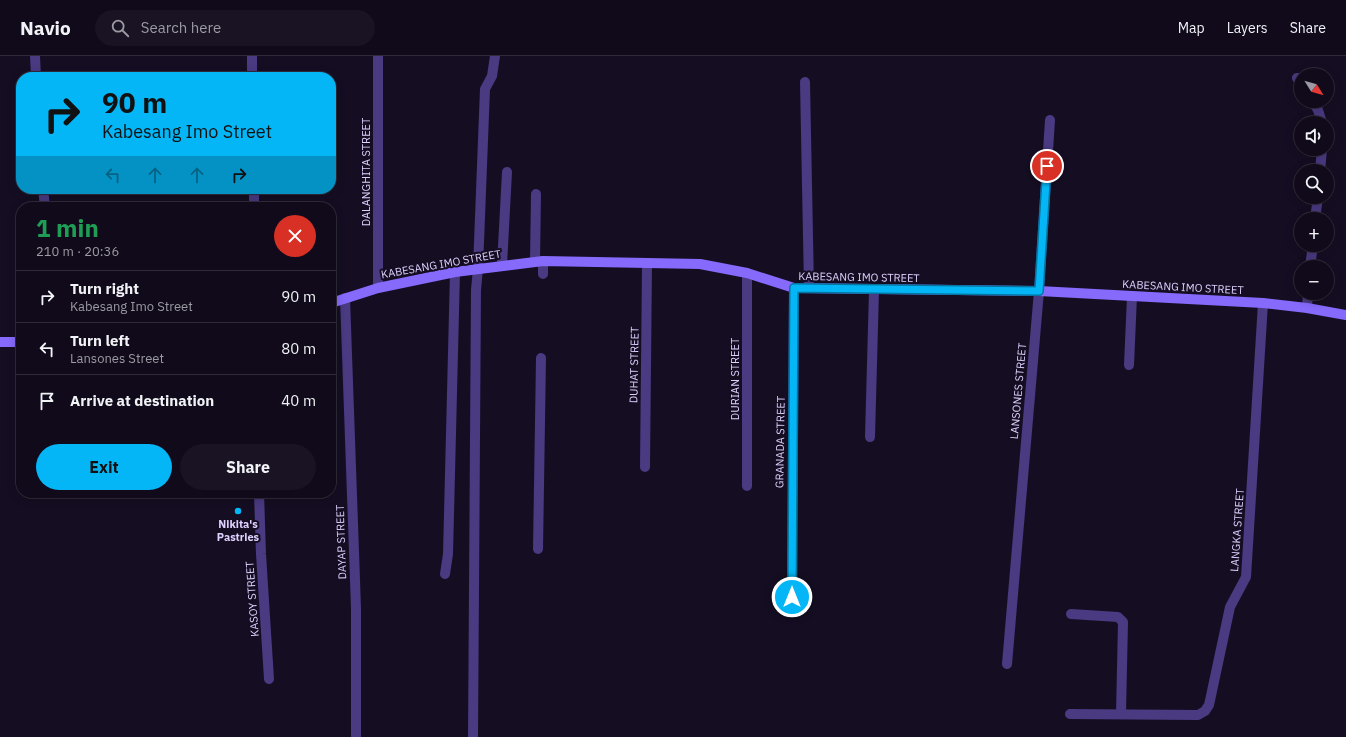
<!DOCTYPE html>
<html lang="en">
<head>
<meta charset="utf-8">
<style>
	body { margin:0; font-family:"IBM Plex Sans",sans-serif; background:#191323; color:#f1f3f6; height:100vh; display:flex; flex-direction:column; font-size:15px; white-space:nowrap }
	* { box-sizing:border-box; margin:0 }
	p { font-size:13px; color:#9c9aa2 }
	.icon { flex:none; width:22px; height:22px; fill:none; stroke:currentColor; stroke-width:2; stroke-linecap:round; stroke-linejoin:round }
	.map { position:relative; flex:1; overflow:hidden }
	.side { position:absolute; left:16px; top:146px; width:320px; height:296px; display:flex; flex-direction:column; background:#100a1a; border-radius:16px; box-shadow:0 2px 10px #0003,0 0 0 1px #302b39 }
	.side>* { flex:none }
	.banner { position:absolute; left:16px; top:16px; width:320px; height:122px; border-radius:16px; box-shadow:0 2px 10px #0003,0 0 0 1px #302b39; background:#05b6f6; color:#111; overflow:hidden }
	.needle { width:26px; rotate:127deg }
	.buttons { position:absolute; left:1294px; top:12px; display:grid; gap:8px }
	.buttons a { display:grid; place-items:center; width:40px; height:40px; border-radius:50%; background:#100a1a; box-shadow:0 2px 10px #0003,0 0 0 1px #302b39; font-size:20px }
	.pin { position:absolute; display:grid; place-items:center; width:34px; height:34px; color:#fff; margin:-17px; border:2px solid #fff; border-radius:50%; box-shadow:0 1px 4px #0007 }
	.me { position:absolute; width:44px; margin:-22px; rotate:0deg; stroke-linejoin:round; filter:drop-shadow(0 0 3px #0008) }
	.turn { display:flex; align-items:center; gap:14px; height:84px; padding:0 20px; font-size:18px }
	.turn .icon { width:52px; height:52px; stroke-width:2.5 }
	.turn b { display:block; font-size:28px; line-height:34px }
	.lanes { display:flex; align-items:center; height:38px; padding:0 20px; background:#0003; justify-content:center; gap:20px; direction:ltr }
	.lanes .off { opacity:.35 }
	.round { display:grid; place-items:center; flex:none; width:42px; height:42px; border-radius:21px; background:#191323 }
	.headline { display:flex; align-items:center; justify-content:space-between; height:68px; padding:0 20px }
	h1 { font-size:24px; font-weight:700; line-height:30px; color:#1e9e55 }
	.primary-button { display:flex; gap:8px; margin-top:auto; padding:8px 20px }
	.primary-button a { flex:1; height:46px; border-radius:24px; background:#05b6f6; color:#111; font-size:16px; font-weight:700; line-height:46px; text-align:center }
	.primary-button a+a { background:#191323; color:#f1f3f6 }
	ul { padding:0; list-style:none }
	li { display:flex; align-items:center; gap:12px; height:52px; padding:0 20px; border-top:1px solid #302b39 }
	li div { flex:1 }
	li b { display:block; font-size:15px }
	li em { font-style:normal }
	header { display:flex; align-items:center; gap:24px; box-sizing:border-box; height:56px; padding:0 20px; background:#100a1a; border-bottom:1px solid #302b39 }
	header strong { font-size:19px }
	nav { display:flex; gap:22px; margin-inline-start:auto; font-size:14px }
	.search { width:280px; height:36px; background:#191323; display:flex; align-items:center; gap:10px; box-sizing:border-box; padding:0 14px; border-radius:22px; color:#9c9aa2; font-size:15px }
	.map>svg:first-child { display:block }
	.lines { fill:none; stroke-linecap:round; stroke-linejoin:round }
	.service { stroke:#493a81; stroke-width:10 }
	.minor { stroke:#493a81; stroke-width:10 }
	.secondary { stroke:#866afc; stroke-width:10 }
	.route-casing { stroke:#0376a0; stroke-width:10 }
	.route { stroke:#05b6f6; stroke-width:7 }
	.poi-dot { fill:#05b6f6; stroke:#150e23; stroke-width:1.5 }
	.labels { text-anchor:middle; stroke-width:4; stroke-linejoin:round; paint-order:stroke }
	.street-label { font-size:11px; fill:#ded1fe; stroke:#150e23 }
	.poi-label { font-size:11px; font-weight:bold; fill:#ded1fe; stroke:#150e23 }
</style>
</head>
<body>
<header>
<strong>Navio</strong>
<div class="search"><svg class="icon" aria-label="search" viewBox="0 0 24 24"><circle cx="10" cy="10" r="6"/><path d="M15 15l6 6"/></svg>Search here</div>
<nav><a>Map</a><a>Layers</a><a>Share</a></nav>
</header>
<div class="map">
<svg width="1346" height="681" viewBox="0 0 1346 681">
	<rect width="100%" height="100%" fill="#150e23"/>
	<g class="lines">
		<!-- service -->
		<path class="service" d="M1297 22 1301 28
			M805 26 809 232
			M1312 45 1318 54 1322 67
			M1320 115 1322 93
			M1315 163 1318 141
			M543 205V218
			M535 206 536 138
			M502 209 507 116
			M1310 211 1313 189
			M1307 252 1308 237
			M1129 309 1132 240
			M870 381 874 234
			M538 493 541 302
			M1071 558 1118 561 1123 566 1121 657
			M473 681 476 234 478 212"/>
		<!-- minor -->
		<path class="minor" d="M35 0 36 21
			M252 0V21
			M378 0V232
			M43 133 45 151
			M254 133V151
			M478 212 485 33 492 20 495 0
			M345 242 356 552V681
			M645 411 647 207
			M747 430V217
			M259 437 261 498 269 623
			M445 518 448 498 455 216
			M792 541 794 232
			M1007 608 1039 235 1050 64
			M1070 658 1198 659 1205 655 1209 649 1230 551 1246 521 1263 247"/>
		<!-- secondary -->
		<path class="secondary" d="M331 247 378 232 455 216 543 205 700 208 747 217 794 232 1039 235 1263 247 1307 252 1346 259
			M0 286H21"/>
	</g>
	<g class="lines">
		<defs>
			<path id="route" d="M792 541 794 232 1039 235 1047 110"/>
		</defs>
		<!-- route casing -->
		<use href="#route" class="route-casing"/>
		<!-- route -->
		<use href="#route" class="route"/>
	</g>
	<!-- markers -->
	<circle class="poi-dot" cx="238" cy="455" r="4"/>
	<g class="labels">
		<!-- street labels -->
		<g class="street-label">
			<text transform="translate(366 116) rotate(-90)" y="4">DALANGHITA STREET</text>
			<text transform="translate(441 208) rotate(-10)" y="4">KABESANG IMO STREET</text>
			<text transform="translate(859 221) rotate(1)" y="4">KABESANG IMO STREET</text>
			<text transform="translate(1183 231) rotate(3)" y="4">KABESANG IMO STREET</text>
			<text transform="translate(634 309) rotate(-89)" y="4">DUHAT STREET</text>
			<text transform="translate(735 323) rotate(-90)" y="4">DURIAN STREET</text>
			<text transform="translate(1018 335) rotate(-85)" y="4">LANSONES STREET</text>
			<text transform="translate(780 386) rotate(-89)" y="4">GRANADA STREET</text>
			<text transform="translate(1237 474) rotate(-86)" y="4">LANGKA STREET</text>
			<text transform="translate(341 486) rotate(-92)" y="4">DAYAP STREET</text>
			<text transform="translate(252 543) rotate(-94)" y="4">KASOY STREET</text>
		</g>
		<!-- poi labels -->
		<g class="poi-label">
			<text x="238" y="472">Nikita's<tspan x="238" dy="13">Pastries</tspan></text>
		</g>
	</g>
</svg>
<div class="buttons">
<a><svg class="needle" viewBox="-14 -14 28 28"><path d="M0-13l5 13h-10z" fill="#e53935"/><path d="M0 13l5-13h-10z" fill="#9c9aa2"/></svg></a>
<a><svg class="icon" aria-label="sound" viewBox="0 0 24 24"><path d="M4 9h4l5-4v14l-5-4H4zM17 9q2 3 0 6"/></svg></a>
<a><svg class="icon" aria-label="search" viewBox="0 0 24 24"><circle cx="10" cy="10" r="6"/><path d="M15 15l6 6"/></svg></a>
<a>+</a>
<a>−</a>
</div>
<div class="pin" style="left:1047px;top:110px;background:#d93025"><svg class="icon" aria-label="arrive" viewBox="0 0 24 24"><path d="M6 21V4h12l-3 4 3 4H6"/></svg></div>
<svg class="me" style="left:792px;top:541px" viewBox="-20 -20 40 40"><circle r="17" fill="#05b6f6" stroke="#fff" stroke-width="3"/><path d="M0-11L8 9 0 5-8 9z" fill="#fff"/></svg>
<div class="banner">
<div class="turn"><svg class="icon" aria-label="right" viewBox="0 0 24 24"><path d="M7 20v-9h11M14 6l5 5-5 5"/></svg><div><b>90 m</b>Kabesang Imo Street</div></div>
<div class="lanes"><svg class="icon off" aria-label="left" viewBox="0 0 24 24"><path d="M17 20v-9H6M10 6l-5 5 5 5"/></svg><svg class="icon off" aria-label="ahead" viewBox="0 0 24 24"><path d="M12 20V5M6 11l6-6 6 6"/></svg><svg class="icon off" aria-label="ahead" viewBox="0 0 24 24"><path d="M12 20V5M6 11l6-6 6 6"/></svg><svg class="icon" aria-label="right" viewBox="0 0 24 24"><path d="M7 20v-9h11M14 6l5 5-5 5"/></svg></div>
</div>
<section class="side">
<div class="headline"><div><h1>1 min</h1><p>210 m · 20:36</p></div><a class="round" style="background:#d93025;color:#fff"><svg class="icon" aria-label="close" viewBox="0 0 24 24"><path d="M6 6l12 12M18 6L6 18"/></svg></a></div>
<ul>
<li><svg class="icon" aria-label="right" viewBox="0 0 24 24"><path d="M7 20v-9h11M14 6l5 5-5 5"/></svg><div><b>Turn right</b><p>Kabesang Imo Street</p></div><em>90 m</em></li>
<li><svg class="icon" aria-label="left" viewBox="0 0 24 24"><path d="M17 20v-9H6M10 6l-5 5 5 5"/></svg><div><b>Turn left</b><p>Lansones Street</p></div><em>80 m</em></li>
<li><svg class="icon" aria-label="arrive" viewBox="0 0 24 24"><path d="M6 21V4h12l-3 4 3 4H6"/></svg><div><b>Arrive at destination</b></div><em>40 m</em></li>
</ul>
<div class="primary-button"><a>Exit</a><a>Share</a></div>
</section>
</div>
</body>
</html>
